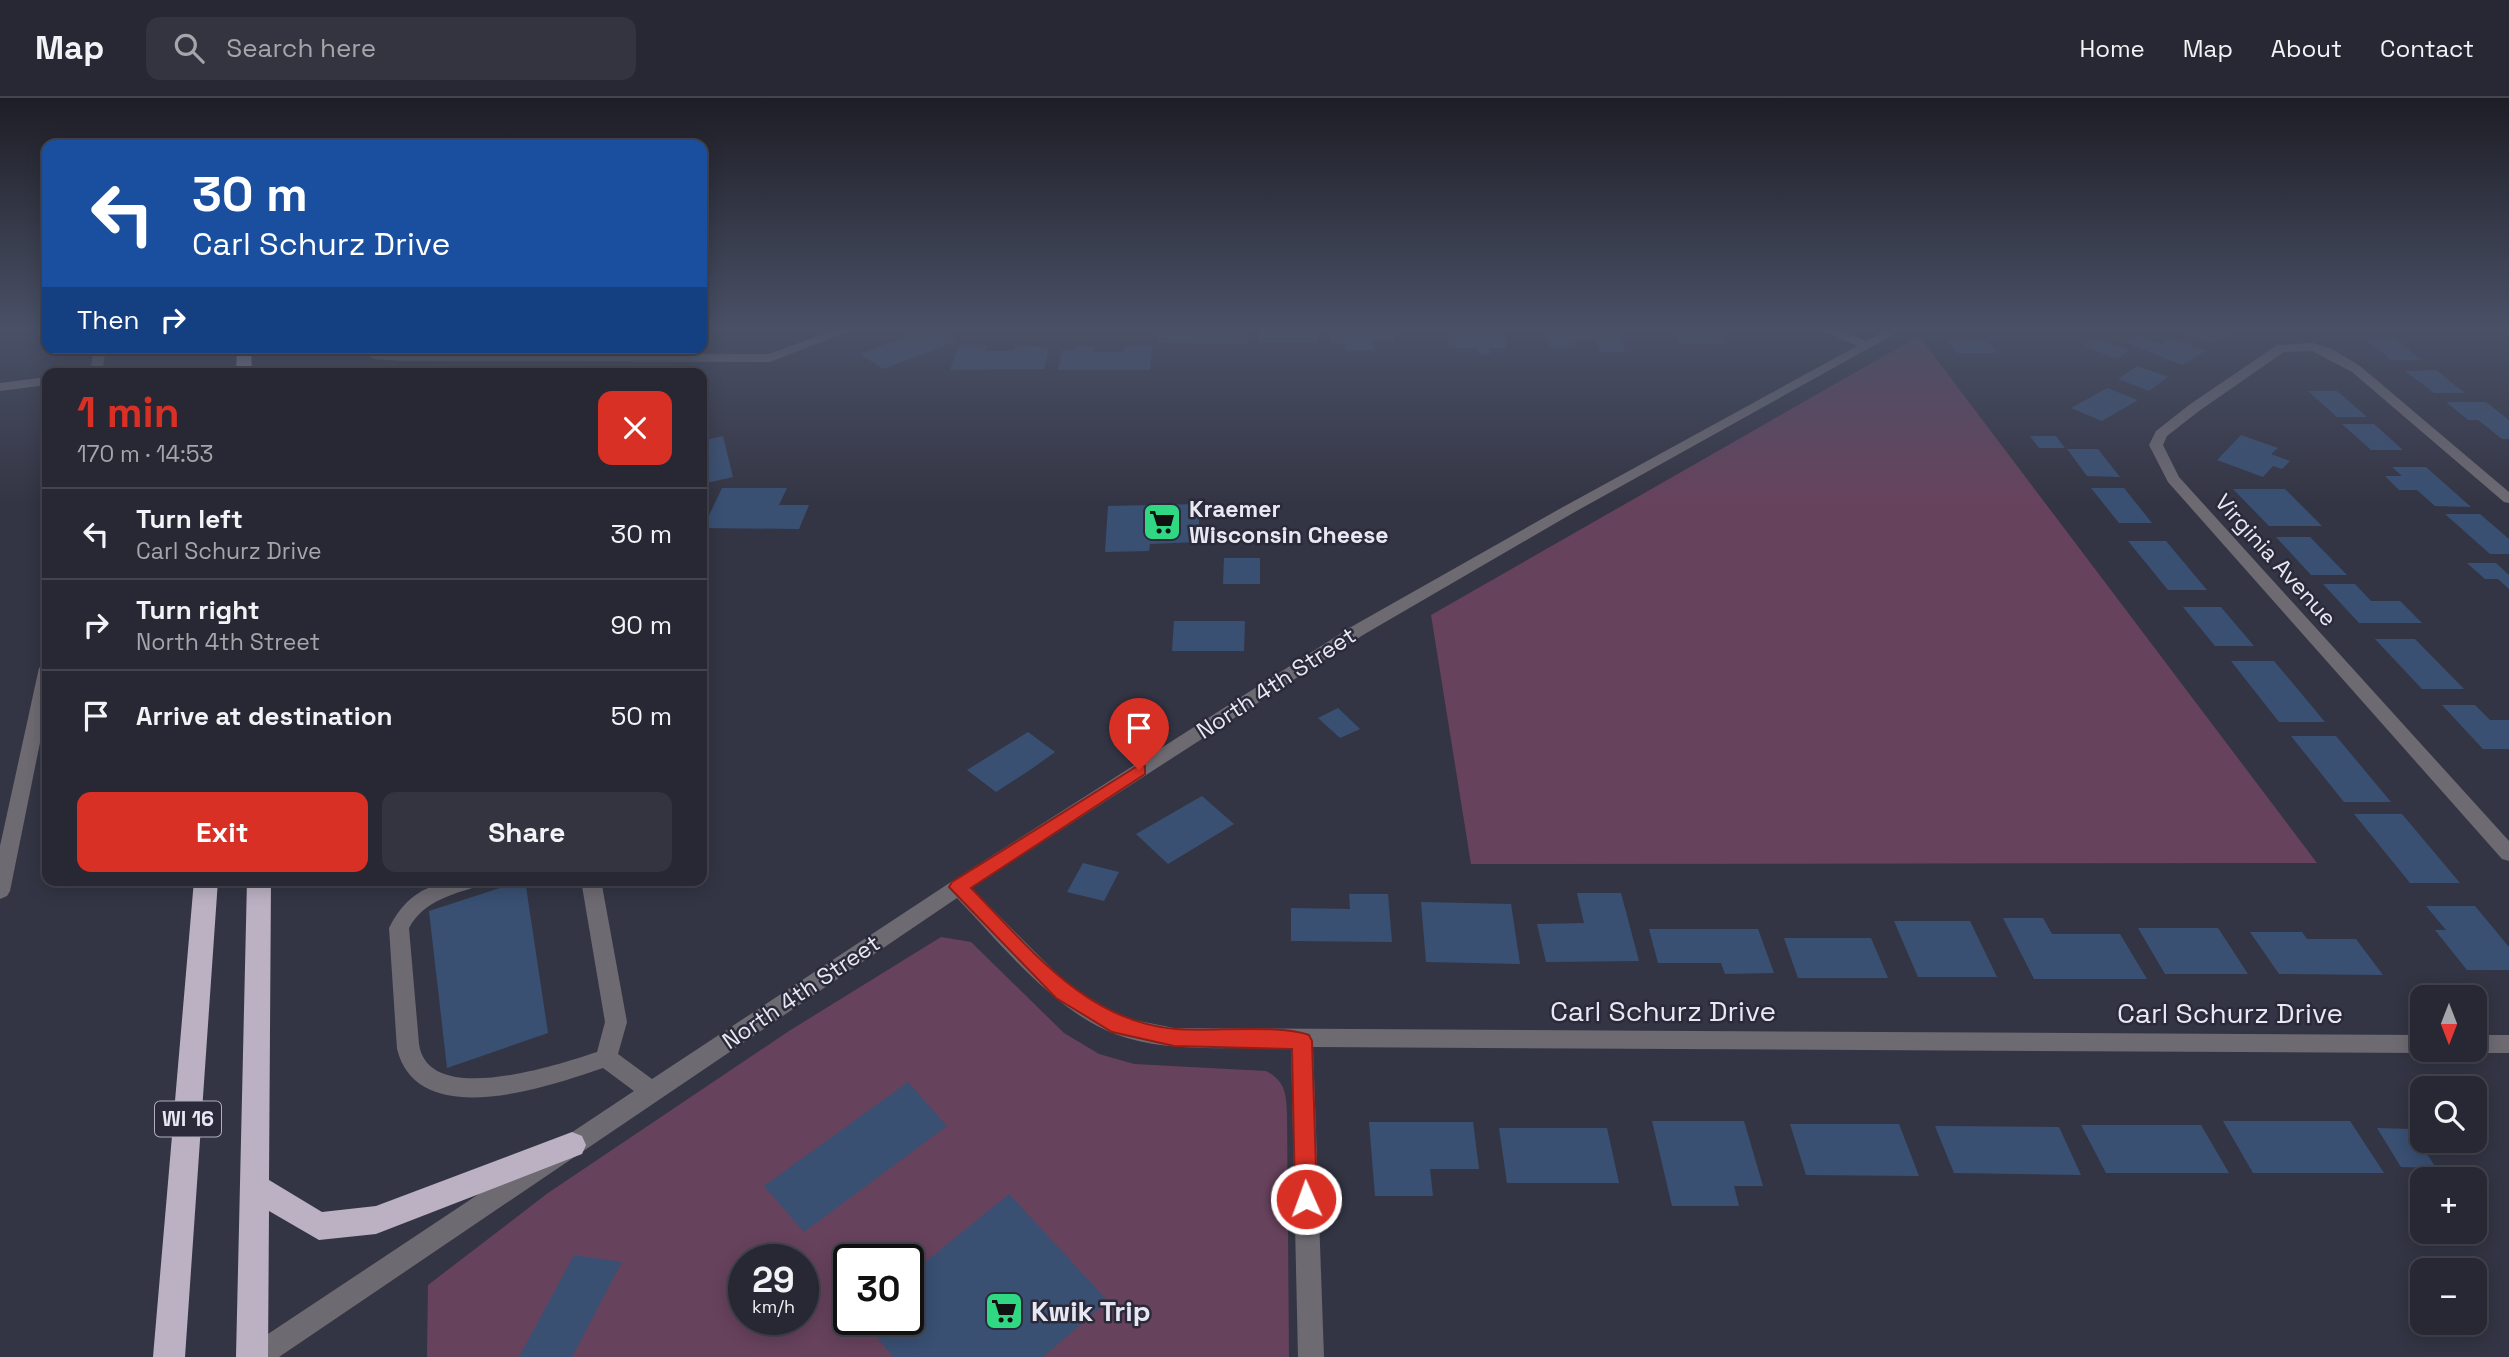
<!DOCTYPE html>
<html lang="en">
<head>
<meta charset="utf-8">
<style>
	body { margin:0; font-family:"Space Grotesk",sans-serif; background:#33343f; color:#f1f3f6; height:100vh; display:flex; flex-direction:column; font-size:26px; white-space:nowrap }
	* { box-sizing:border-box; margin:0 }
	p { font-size:23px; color:#a4a6ac }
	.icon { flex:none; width:38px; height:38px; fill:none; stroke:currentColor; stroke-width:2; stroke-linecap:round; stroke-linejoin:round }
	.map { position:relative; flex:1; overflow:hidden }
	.panel { position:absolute; left:42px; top:270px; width:665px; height:518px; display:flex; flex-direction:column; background:#272833; border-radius:14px; box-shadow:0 4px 18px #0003,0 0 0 2px #43444e }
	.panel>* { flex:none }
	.hud { position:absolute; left:42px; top:42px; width:665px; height:214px; border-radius:14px; box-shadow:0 4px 18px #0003,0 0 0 2px #43444e; background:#1a4fa0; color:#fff; overflow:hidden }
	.needle { width:46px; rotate:180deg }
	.tools { position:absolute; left:2410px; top:887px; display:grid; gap:14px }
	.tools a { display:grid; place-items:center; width:77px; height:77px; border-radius:14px; background:#272833; box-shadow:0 4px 18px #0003,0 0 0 2px #43444e; font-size:35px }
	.speed { position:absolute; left:728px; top:1146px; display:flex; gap:14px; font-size:35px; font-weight:700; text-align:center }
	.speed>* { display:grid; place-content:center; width:91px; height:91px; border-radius:50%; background:#272833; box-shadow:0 4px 18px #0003,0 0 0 2px #43444e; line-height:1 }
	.speed small { font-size:18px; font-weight:400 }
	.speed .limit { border:4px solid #111; border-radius:10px; background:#fff; color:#111 }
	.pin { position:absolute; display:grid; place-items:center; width:60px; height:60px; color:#fff; margin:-72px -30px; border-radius:50% 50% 50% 0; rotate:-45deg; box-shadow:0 0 7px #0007 }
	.pin .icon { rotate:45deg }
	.me { position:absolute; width:77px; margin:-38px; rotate:358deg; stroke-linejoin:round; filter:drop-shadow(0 0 5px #0008) }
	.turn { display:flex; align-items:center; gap:24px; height:147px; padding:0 35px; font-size:32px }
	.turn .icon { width:91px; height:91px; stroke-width:2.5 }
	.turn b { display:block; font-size:49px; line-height:60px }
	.then { display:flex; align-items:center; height:66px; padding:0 35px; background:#0003; gap:14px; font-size:26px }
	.round { display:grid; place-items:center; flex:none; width:74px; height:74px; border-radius:14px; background:#33343f }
	.head { display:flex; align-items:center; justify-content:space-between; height:119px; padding:0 35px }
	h1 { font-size:42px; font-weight:700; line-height:52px; color:#d93025 }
	.button { display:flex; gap:14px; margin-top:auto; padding:14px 35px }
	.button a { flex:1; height:80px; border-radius:14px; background:#d93025; color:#fff; font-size:28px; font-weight:700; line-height:80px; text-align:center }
	.button a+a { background:#33343f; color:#f1f3f6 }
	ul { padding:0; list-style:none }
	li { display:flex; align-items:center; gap:21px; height:91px; padding:0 35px; border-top:2px solid #43444e }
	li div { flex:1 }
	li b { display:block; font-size:26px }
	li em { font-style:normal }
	header { display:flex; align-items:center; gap:42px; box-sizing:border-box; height:98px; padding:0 35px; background:#272833; border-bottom:2px solid #43444e }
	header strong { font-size:33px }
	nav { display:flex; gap:38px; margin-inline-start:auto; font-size:24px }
	.search { width:490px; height:63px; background:#33343f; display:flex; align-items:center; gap:18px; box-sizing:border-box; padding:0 24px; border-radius:14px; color:#a4a6ac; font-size:26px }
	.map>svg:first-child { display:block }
	.green { fill:#67425d; fill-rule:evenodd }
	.building { fill:#395073 }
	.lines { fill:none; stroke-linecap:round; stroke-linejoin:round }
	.minor { fill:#6e6a72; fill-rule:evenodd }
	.highway { fill:#bbb1c3; fill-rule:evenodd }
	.route { fill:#d93025; stroke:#8d1f18; stroke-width:2 }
	.labels { text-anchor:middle; stroke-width:5; stroke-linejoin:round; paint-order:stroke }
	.shield { fill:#2a2a3a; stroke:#afafbc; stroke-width:2 }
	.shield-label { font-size:21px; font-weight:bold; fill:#e8e8f3 }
	.poi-label { font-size:23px; font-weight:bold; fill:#e8e8f3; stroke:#2a2a3a; text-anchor:start }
	.street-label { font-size:23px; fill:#e8e8f3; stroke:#2a2a3a }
	.near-street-label { font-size:28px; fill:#e8e8f3; stroke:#2a2a3a }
	.near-poi-label { font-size:28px; font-weight:bold; fill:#e8e8f3; stroke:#2a2a3a; text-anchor:start }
</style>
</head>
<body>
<header>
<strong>Map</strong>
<div class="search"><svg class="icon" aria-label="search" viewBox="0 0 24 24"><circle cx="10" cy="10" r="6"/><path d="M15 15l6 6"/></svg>Search here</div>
<nav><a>Home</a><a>Map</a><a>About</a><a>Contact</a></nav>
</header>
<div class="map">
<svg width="2509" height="1259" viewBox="0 0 2509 1259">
	<rect width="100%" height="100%" fill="#343544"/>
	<!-- green -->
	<path class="green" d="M1919 238 2317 765 1471 766 1431 517Z
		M941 839 971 844 1064 935 1099 956 1134 966 1266 973C1285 983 1286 995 1287 1015L1289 1259H427L428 1187 548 1095 789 933ZM744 1162H803V1222H744ZM849 1162H908V1222H849Z"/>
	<!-- building -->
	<path class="building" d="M932 229 957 243 883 271 860 256Z
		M1159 229H1249L1248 247 1157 245Z
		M1259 229H1317L1318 245H1259Z
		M1328 229H1393L1395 243H1372L1374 252H1346V246H1330Z
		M1445 229H1473L1475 236H1504L1507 250H1489L1490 256H1479L1478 250H1449Z
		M1543 229H1616L1626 254H1600L1596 243H1574L1576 249H1549Z
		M1691 229H1718L1727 246H1679L1674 235H1693Z
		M2190 229H2240L2244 231 2211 245 2181 234Z
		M2139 238 2161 246 2172 240 2206 253 2182 267 2126 245Z
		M2093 240 2129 252 2118 261 2083 249Z
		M2365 241H2395L2422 262H2391Z
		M1947 243H1988L1998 255H1956Z
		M959 247H988L986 253H1013L1015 248 1049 249 1044 271 950 272Z
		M1077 248H1095L1094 254H1123L1124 248H1152L1150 272H1058L1062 252H1076Z
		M2137 268 2168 279 2149 293 2118 281Z
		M2436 272 2465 295H2434L2405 273Z
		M2107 290 2138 302 2102 323 2071 310Z
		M2308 293H2337L2367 319H2337Z
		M2446 304H2486L2509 322V341H2502L2478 322H2468Z
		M2342 326H2374L2403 352H2371Z
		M2241 337 2278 350 2271 356 2290 363 2282 371 2273 368 2263 379 2217 362Z
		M723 338 733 379 702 386V343Z
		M2030 338H2056L2065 350H2039Z
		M2067 351H2098L2120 379 2087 378Z
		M2392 369H2426L2471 409 2435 408 2417 392H2399L2385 378H2402Z
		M722 390H787L779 407H809L799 431 703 430Z
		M2091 390H2124L2152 425H2119Z
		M2233 391H2285L2322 428H2269Z
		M1199 406V444L1150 446 1149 453 1105 454 1108 408Z
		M2445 416H2480L2509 441V456H2490Z
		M2276 439H2310L2347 477H2311Z
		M2128 443H2166L2207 492H2168Z
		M1224 460H1260V486H1223Z
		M2467 465H2496L2509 477V491L2498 481H2485Z
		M2323 486H2355L2371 503H2400L2422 525H2359Z
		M2183 509H2221L2254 548H2215Z
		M1174 523H1245L1244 553H1172Z
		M2375 541H2415L2464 591H2422Z
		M2231 563H2274L2325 624H2279Z
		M2442 607H2475L2490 622H2509V651H2483Z
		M1338 610 1360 631 1340 640 1318 620Z
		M1028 634 1055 654 1030 672 996 694 967 672Z
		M2291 638H2336L2391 704H2344Z
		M1202 698 1234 726 1168 766 1136 736Z
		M2354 716H2402L2460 785H2410Z
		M1083 765 1119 774 1104 803 1067 794Z
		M525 782 548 935 447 970 429 813Z
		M1577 795H1621L1639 863 1546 864 1537 826 1584 825Z
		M1349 796H1388L1392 844 1291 843V810L1350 811Z
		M1421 804 1511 806 1520 866 1426 864Z
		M2426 808H2475L2509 849V872H2467L2435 832H2446Z
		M2003 820H2043L2052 836H2120L2147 881H2034Z
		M1894 823H1970L1997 879H1918Z
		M2138 830H2218L2248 876H2165Z
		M1649 831H1758L1774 875 1725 876 1721 865H1658Z
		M2250 834H2302L2307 841H2356L2383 877 2279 876Z
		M1784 840H1871L1888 880H1798Z
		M908 984 947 1028 804 1134 764 1088Z
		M1652 1023H1744L1763 1088H1734L1739 1108H1672Z
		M2223 1023H2350L2384 1075H2253Z
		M1369 1024H1473L1479 1071H1430L1433 1098H1375Z
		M1790 1026H1899L1919 1078 1806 1077Z
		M2081 1027H2201L2229 1075H2106Z
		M1935 1028 2059 1029 2081 1077 1954 1075Z
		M1499 1030H1607L1619 1085H1507Z
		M2377 1030 2411 1031 2436 1070 2401 1069Z
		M1009 1096 1108 1203 1043 1259H893L863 1222H908V1178Z
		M574 1157 622 1164 572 1259H519Z"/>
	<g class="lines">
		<!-- minor -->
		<path class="minor" d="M842 229H859L770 264 400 263 374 261 359 250 400 255 769 256Z
			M1813 229H1830L1866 243 1892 229H1907L1573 415 1363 537 971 790 1070 889 1124 920 1174 930 2422 937V952L2430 953 2422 955 1313 949 1324 1259H1298L1291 949C1234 949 1169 956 1115 936 1053 912 1002 847 957 800L279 1259H243L247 1250 634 993 603 970C550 988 418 1035 397 951L389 830C411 787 440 782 485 782L482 787C454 796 424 802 409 830L419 946C428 1011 560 966 597 954L605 924 581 782H601L627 924 618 956 652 981 951 784 1351 529 1563 409 1857 248Z
			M2313 245 2332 251 2360 268 2509 394V405L2504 404 2352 274 2312 253 2284 254 2199 313 2167 338 2163 347 2179 379 2509 743V763L2502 761 2168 384 2149 347 2156 333 2189 307 2277 247Z
			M94 250H106L102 275H90Z
			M47 279V287L0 293V285Z
			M47 565V610L10 793 7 798 0 801V748L39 570Z
			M2474 937H2509V955H2474L2466 953 2474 952Z"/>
		<!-- highway -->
		<path class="highway" d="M237 250H251L252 275H236Z
			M194 782H218L185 1259H153Z
			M247 782H271L269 1082 322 1114 376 1108 572 1034 582 1038 586 1047 582 1056 376 1136 319 1142 269 1113 268 1259H236Z"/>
	</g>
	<!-- sky -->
	<linearGradient id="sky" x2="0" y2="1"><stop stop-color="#1d1d25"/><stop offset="0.57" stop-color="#4a5167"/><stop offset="1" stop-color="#4a5167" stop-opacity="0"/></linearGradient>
	<rect width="2509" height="405" fill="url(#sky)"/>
	<!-- route -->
	<path class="route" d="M1139 667 1145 668V676L971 790C1029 849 1086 924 1176 931 1210 934 1280 926 1309 937L1312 943 1317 1101 1314 1108 1306 1111 1299 1108 1295 1101 1292 951 1174 948 1112 934 1056 900 949 789 952 784Z"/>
	<!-- icons -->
	<defs>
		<symbol id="supermarket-square" viewBox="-11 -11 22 22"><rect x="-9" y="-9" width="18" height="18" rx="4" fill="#30d883" stroke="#2a2a3a"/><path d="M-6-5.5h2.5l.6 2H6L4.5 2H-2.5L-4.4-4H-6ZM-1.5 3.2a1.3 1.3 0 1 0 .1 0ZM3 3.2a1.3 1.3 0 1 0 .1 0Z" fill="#111"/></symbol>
	</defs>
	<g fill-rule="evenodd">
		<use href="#supermarket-square" x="1140" y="402" width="44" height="44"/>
		<use href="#supermarket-square" x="982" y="1191" width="44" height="44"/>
	</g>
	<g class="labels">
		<!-- shield labels -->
		<rect class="shield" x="155" y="1003.5" width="66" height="35" rx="5"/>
		<g class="shield-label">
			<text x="188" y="1028">WI 16</text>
		</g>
		<!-- poi labels -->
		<g class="poi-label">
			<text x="1189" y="419">Kraemer<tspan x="1189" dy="26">Wisconsin Cheese</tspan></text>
		</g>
		<!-- street labels -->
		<g class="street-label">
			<text transform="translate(2276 462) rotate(48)" y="8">Virginia Avenue</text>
			<text transform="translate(1276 585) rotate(-33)" y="8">North 4th Street</text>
			<text transform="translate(801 894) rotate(-34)" y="8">North 4th Street</text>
		</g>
		<!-- near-street labels -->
		<g class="near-street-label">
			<text x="1663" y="923">Carl Schurz Drive</text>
			<text x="2230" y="925">Carl Schurz Drive</text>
		</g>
		<!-- near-poi labels -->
		<g class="near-poi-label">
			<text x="1031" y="1223">Kwik Trip</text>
		</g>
	</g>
</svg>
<div class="tools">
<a><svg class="needle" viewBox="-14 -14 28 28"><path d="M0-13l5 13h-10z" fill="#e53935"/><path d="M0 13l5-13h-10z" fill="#a4a6ac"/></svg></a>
<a><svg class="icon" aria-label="search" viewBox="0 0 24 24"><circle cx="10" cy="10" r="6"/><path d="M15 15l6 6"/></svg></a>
<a>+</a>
<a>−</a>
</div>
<div class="speed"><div>29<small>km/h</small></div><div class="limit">30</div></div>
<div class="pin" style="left:1139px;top:672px;background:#d93025"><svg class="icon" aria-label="arrive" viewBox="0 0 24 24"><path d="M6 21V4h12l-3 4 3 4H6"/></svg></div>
<svg class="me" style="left:1306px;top:1101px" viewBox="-20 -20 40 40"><circle r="17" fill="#d93025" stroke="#fff" stroke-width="3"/><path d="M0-11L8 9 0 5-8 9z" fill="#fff"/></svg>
<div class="hud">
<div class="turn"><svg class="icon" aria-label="left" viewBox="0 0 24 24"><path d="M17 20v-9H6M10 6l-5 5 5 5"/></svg><div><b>30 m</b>Carl Schurz Drive</div></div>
<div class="then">Then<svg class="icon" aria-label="right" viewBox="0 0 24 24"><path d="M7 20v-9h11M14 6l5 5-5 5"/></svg></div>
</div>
<section class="panel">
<div class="head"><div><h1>1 min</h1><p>170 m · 14:53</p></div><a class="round" style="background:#d93025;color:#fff"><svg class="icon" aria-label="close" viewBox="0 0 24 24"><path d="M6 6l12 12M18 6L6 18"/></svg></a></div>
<ul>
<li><svg class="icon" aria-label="left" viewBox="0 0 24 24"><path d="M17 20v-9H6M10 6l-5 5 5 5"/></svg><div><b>Turn left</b><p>Carl Schurz Drive</p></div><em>30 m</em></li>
<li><svg class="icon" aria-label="right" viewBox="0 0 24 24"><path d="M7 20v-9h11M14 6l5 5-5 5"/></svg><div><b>Turn right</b><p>North 4th Street</p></div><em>90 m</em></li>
<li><svg class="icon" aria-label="arrive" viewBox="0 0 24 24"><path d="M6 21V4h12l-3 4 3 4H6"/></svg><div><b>Arrive at destination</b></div><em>50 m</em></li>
</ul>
<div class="button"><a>Exit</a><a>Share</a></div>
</section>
</div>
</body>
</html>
